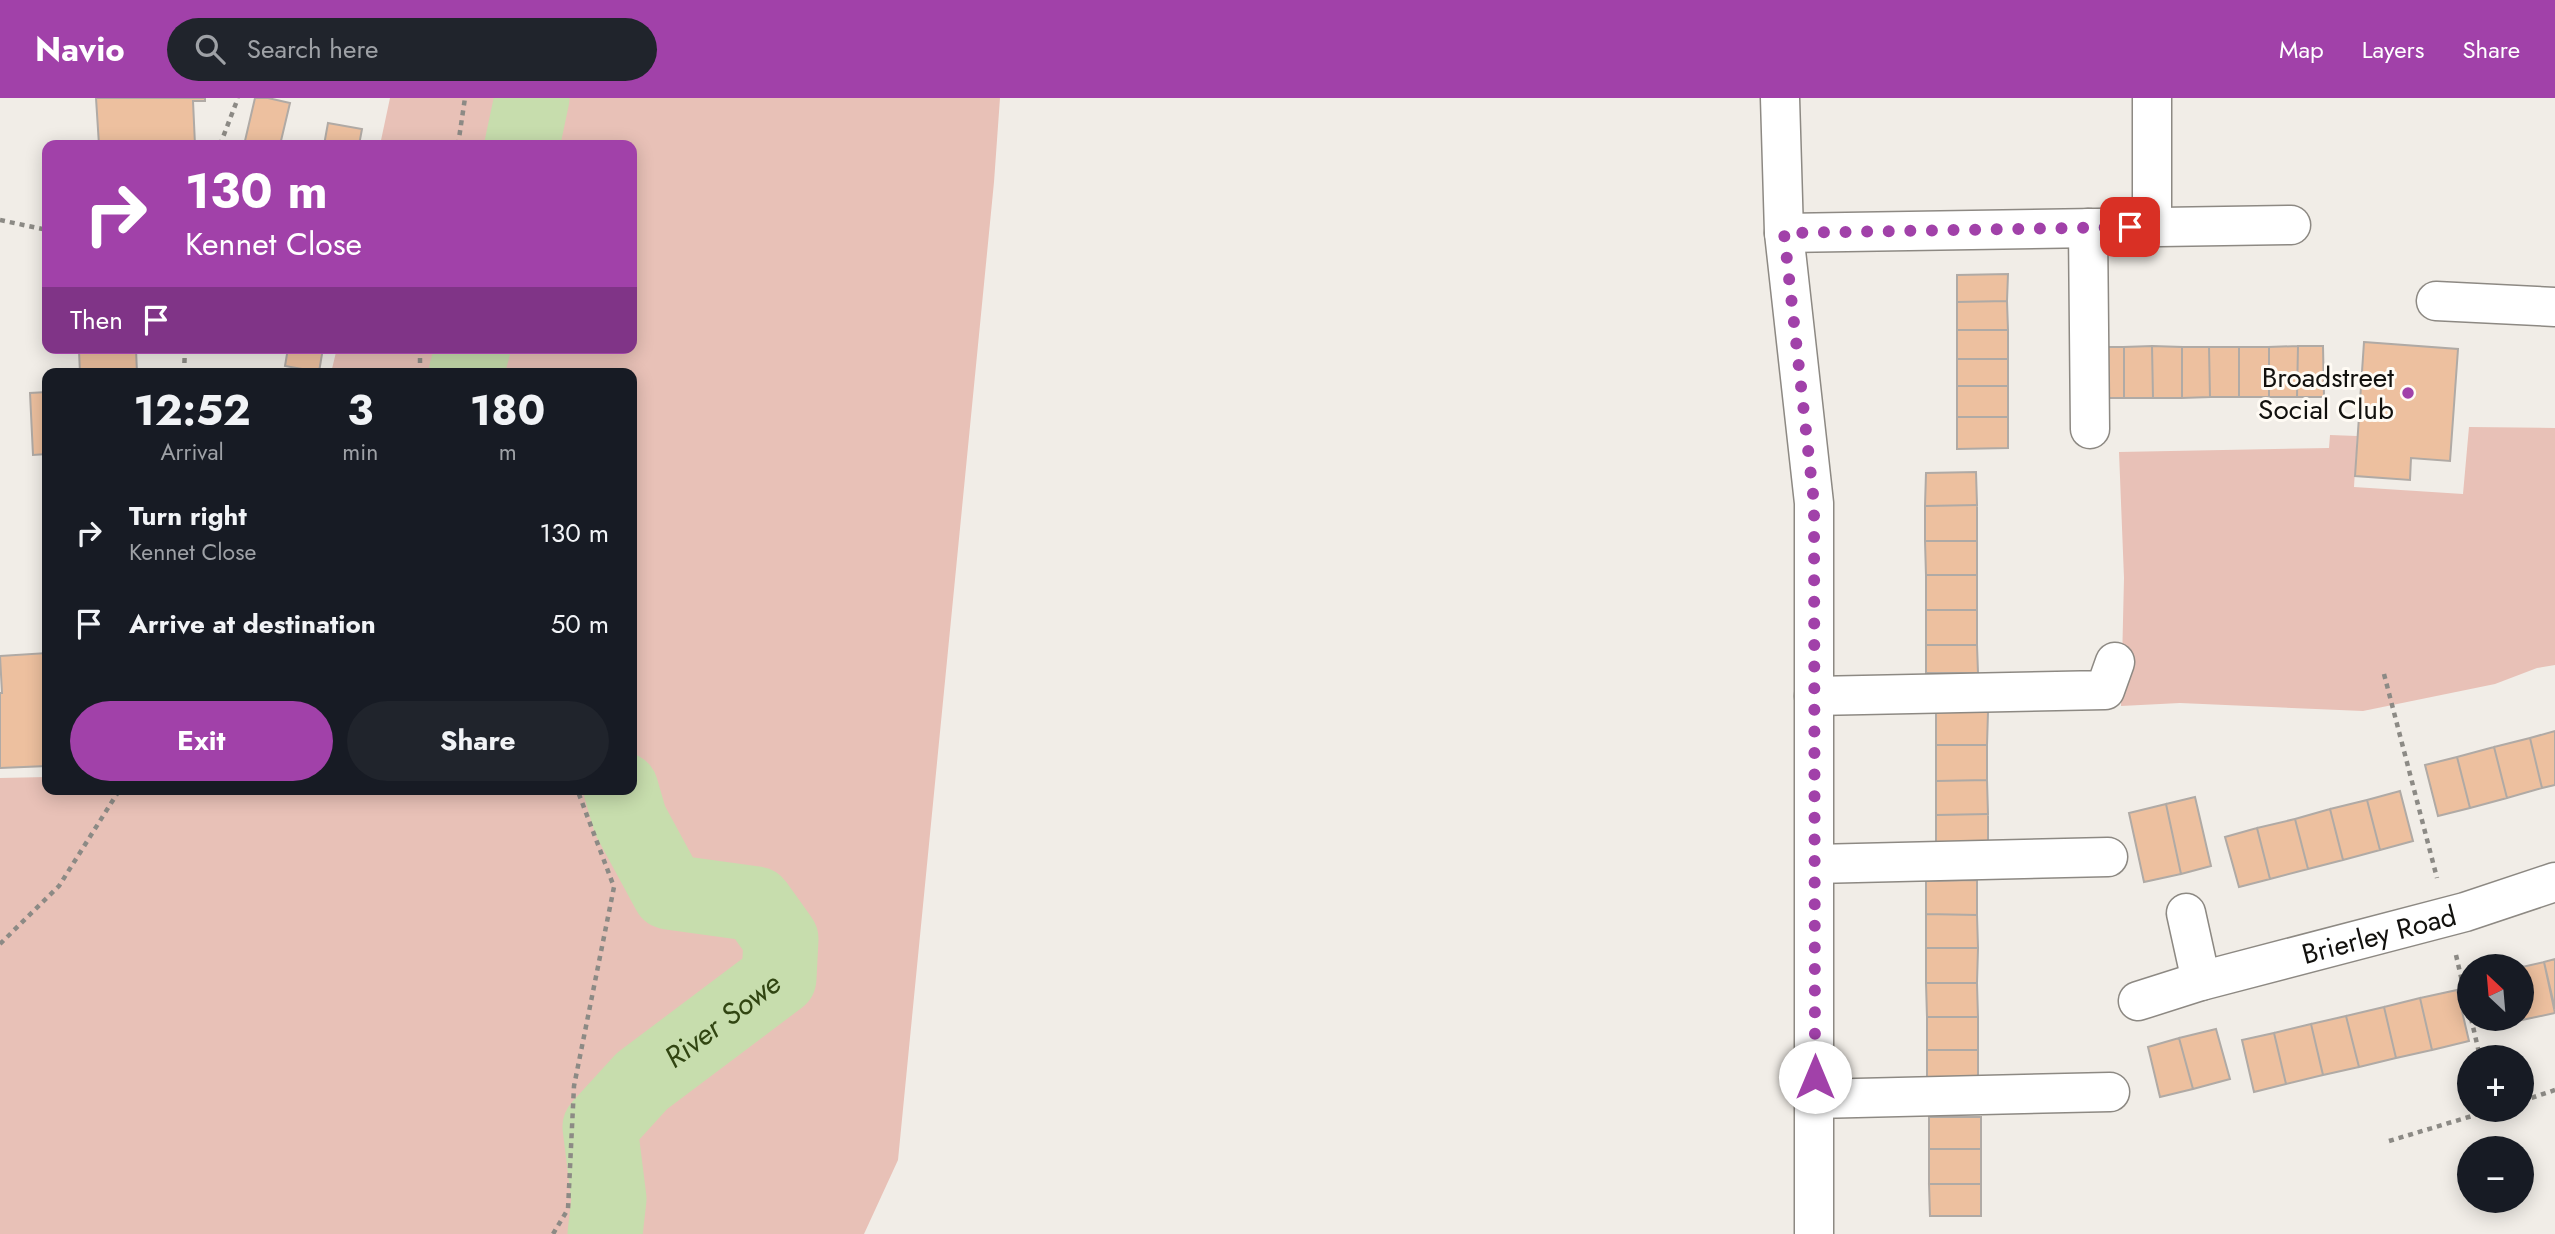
<!DOCTYPE html>
<html lang="en">
<head>
<meta charset="utf-8">
<style>
	body { margin:0; font-family:Jost,sans-serif; background:#20242c; color:#f1f3f6; height:100vh; display:flex; flex-direction:column; font-size:26px; white-space:nowrap }
	* { box-sizing:border-box; margin:0 }
	p { font-size:23px; color:#9ea1a6 }
	.icon { flex:none; width:38px; height:38px; fill:none; stroke:currentColor; stroke-width:2; stroke-linecap:round; stroke-linejoin:round }
	.map { position:relative; flex:1; overflow:hidden }
	.panel { position:absolute; left:42px; top:270px; width:595px; height:427px; display:flex; flex-direction:column; background:#171b24; border-radius:14px; box-shadow:0 4px 18px #0003 }
	.panel>* { flex:none }
	.hud { position:absolute; left:42px; top:42px; width:595px; height:214px; border-radius:14px; box-shadow:0 4px 18px #0003; background:#a141a9; color:#fff; overflow:hidden }
	.needle { width:46px; rotate:334deg }
	.tools { position:absolute; left:2457px; top:856px; display:grid; gap:14px }
	.tools a { display:grid; place-items:center; width:77px; height:77px; border-radius:50%; background:#171b24; box-shadow:0 4px 18px #0003; font-size:35px }
	.pin { position:absolute; display:grid; place-items:center; width:60px; height:60px; color:#fff; margin:-30px; border-radius:14px; box-shadow:0 4px 10px #0006 }
	.me { position:absolute; width:77px; margin:-38px; rotate:0deg; stroke-linejoin:round; filter:drop-shadow(0 0 5px #0008) }
	.turn { display:flex; align-items:center; gap:24px; height:147px; padding:0 28px; font-size:32px }
	.turn .icon { width:91px; height:91px; stroke-width:2.5 }
	.turn b { display:block; font-size:49px; line-height:60px }
	.then { display:flex; align-items:center; height:66px; padding:0 28px; background:#0003; gap:14px; font-size:26px }
	.eta { display:flex; justify-content:space-evenly; align-items:center; height:119px; text-align:center }
	.eta b { font-size:42px; font-weight:700; line-height:49px }
	.action { display:flex; gap:14px; margin-top:auto; padding:14px 28px }
	.action a { flex:1; height:80px; border-radius:42px; background:#a141a9; color:#fff; font-size:28px; font-weight:700; line-height:80px; text-align:center }
	.action a+a { background:#20242c; color:#f1f3f6 }
	ul { padding:0; list-style:none }
	li { display:flex; align-items:center; gap:21px; height:91px; padding:0 28px }
	li div { flex:1 }
	li b { display:block; font-size:26px }
	li em { font-style:normal }
	header { display:flex; align-items:center; gap:42px; box-sizing:border-box; height:98px; padding:0 35px; background:#a141a9; color:#fff }
	header strong { font-size:33px }
	nav { display:flex; gap:38px; margin-inline-start:auto; font-size:24px }
	.search { width:490px; height:63px; background:#20242c; display:flex; align-items:center; gap:18px; box-sizing:border-box; padding:0 24px; border-radius:38px; color:#9ea1a6; font-size:26px }
	.map>svg:first-child { display:block }
	.green { fill:#e8c1b7 }
	.lines { fill:none; stroke-linecap:round; stroke-linejoin:round }
	.river { stroke:#c7ddad; stroke-width:75 }
	.building { fill:#edc09f; stroke:#b0aaa5; stroke-width:2 }
	.minor-casing { stroke:#8d8983; stroke-width:41 }
	.path { stroke:#8c8a85; stroke-width:4.5; stroke-dasharray:5 5; stroke-linecap:butt }
	.minor { stroke:#fff; stroke-width:38 }
	.route { stroke:#a141a9; stroke-width:12; stroke-dasharray:0 21.6 }
	.poi-dot { fill:#a141a9; stroke:#fffbf4; stroke-width:2.5 }
	.labels { text-anchor:middle; stroke-width:6; stroke-linejoin:round; paint-order:stroke }
	.poi-label { font-size:28px; fill:#12110e; stroke:#fffbf4; text-anchor:end }
	.street-label { font-size:28px; fill:#12110e; stroke:#fffbf4 }
	.water-label { font-size:30px; font-style:italic; fill:#314512; stroke:#fffbf4 }
</style>
</head>
<body>
<header>
<strong>Navio</strong>
<div class="search"><svg class="icon" aria-label="search" viewBox="0 0 24 24"><circle cx="10" cy="10" r="6"/><path d="M15 15l6 6"/></svg>Search here</div>
<nav><a>Map</a><a>Layers</a><a>Share</a></nav>
</header>
<div class="map">
<svg width="2555" height="1136" viewBox="0 0 2555 1136">
	<rect width="100%" height="100%" fill="#f1ede7"/>
	<!-- green -->
	<path class="green" d="M390 0H1000L994 84 898 1062 864 1136H0V680L47 679V691H632V275H331L337 250H632V47H380Z
		M2469 329 2555 330V567L2537 570 2495 586 2363 613 2180 605 2121 608 2124 480 2119 354 2329 350 2330 337 2357 338 2354 389 2463 396Z"/>
	<g class="lines">
		<!-- river -->
		<g class="river">
			<path d="M522 47 532 0"/>
			<path d="M466 275 473 250"/>
			<path id="s1" d="M605 1136 609 1101 600 1029 642 983 779 880 781 841 756 806 669 794 630 722 621 691"/>
		</g>
	</g>
	<!-- building -->
	<path class="building" d="M96 0H205V3H193L195 47H99Z
		M255 0H268L290 5 280 47H244Z
		M328 25 362 31 359 47H324Z
		M2008 176 2007 203 1957 204V177Z
		M2007 203 2008 232H1957V204Z
		M1957 232H2008V261H1957Z
		M2364 244 2458 251 2450 363 2411 360 2410 382 2355 378Z
		M2152 248 2153 300H2124V249Z
		M2152 248 2182 249V300H2153Z
		M2298 248H2323L2324 299H2297Z
		M2298 248 2297 299H2269V249Z
		M2097 249H2124V300H2097Z
		M2182 249H2209L2210 299 2182 300Z
		M2209 249H2239V299H2210Z
		M2239 249H2269V299H2239Z
		M288 250H323L319 274 285 268Z
		M136 251 137 275H80L79 253Z
		M1957 261H2008V288H1957Z
		M1957 288H2008V319H1957Z
		M47 294V356L33 357 30 295Z
		M1957 319H2008V350L1957 351Z
		M1976 374 1977 407 1925 408 1926 375Z
		M1977 407V443H1925V408Z
		M1925 443H1977V477H1926Z
		M1926 477H1977V512H1926Z
		M1926 512H1977V547H1926Z
		M1926 547H1977L1978 575H1926Z
		M47 555V668L0 670V595H2L0 558Z
		M1936 614H1988L1987 647H1936Z
		M2555 633V687L2542 690 2530 640Z
		M2530 640 2542 690 2507 700 2494 649Z
		M1936 647H1987V682L1936 683Z
		M2494 649 2507 700 2470 710 2457 659Z
		M2457 659 2470 710 2438 718 2425 667Z
		M1987 682 1988 716 1936 717V683Z
		M2400 693 2413 743 2380 752 2367 702Z
		M2195 699 2211 768 2181 776 2166 706Z
		M2367 702 2380 752 2343 762 2330 711Z
		M2166 706 2181 776 2144 784 2129 715Z
		M2330 711 2343 762 2308 771 2295 721Z
		M1988 716V751H1936V717Z
		M2295 721 2308 771 2270 781 2257 730Z
		M2257 730 2270 781 2239 789 2225 739Z
		M1977 782V817L1926 816V783Z
		M1926 816 1977 817 1978 850H1926Z
		M1926 850H1978L1977 885H1926Z
		M2555 861V911L2544 864Z
		M2544 864 2555 915 2517 923 2516 920H2522V869Z
		M1926 885H1977L1978 919H1927Z
		M2457 892 2469 943 2432 952 2420 900Z
		M2420 900 2432 952 2396 960 2384 909Z
		M2384 909 2396 960 2359 969 2346 918Z
		M2346 918 2359 969 2323 977 2311 926Z
		M1927 919H1978V952H1927Z
		M2485 920H2516L2517 923 2488 931Z
		M2311 926 2323 977 2286 986 2274 935Z
		M2216 931 2230 981 2193 991 2179 940Z
		M2274 935 2286 986 2254 994 2242 942Z
		M2179 940 2193 991 2160 999 2148 949Z
		M1927 952H1978V983H1927Z
		M1929 1019H1981V1051H1929Z
		M1929 1051H1981V1086H1929Z
		M1929 1086H1981V1118H1930Z"/>
	<g class="lines">
		<defs>
			<g id="minor">
				<path d="M1780 0 1784 135 1814 405V1136"/>
				<path d="M2152 0V129"/>
				<path d="M2088 130 2090 331"/>
				<path d="M1784 135 2291 127"/>
				<path d="M2436 203 2555 209"/>
				<path d="M1814 598 2105 592 2115 564"/>
				<path d="M1815 766 2108 759"/>
				<path d="M2186 815 2201 883"/>
				<path id="s2" d="M2138 903 2201 883 2465 814 2555 784"/>
				<path d="M1815 1001 2110 994"/>
			</g>
		</defs>
		<!-- minor casing -->
		<use href="#minor" class="minor-casing"/>
		<!-- path -->
		<path class="path" d="M220 47 238 0
			M458 47 465 0
			M0 122 47 132
			M184 275 185 250
			M420 275V250
			M2384 576 2437 780
			M0 846 59 788 120 691
			M2456 857 2469 914
			M2471 920 2480 959
			M2522 1003 2555 992
			M2389 1043 2492 1012
			M553 1136 568 1111 574 988 614 789 577 691"/>
		<!-- minor -->
		<use href="#minor" class="minor"/>
	</g>
	<g class="lines">
		<!-- route -->
		<path class="route" d="M1815 979 1814 405 1784 135 2130 129"/>
	</g>
	<!-- markers -->
	<circle class="poi-dot" cx="2408" cy="295" r="7"/>
	<g class="labels">
		<!-- poi labels -->
		<g class="poi-label">
			<text x="2394" y="289">Broadstreet<tspan x="2394" dy="32">Social Club</tspan></text>
		</g>
		<!-- street labels -->
		<g class="street-label">
			<text dy="10" stroke="none"><textPath href="#s2" startOffset="250">Brierley Road</textPath></text>
		</g>
		<!-- water labels -->
		<g class="water-label">
			<text dy="10" stroke="none"><textPath href="#s1" startOffset="271">River Sowe</textPath></text>
		</g>
	</g>
</svg>
<div class="tools">
<a><svg class="needle" viewBox="-14 -14 28 28"><path d="M0-13l5 13h-10z" fill="#e53935"/><path d="M0 13l5-13h-10z" fill="#9ea1a6"/></svg></a>
<a>+</a>
<a>−</a>
</div>
<div class="pin" style="left:2130px;top:129px;background:#d93025"><svg class="icon" aria-label="arrive" viewBox="0 0 24 24"><path d="M6 21V4h12l-3 4 3 4H6"/></svg></div>
<svg class="me" style="left:1815px;top:979px" viewBox="-20 -20 40 40"><circle r="19" fill="#fff"/><path d="M0-13L10 11 0 6-10 11z" fill="#a141a9"/></svg>
<div class="hud">
<div class="turn"><svg class="icon" aria-label="right" viewBox="0 0 24 24"><path d="M7 20v-9h11M14 6l5 5-5 5"/></svg><div><b>130 m</b>Kennet Close</div></div>
<div class="then">Then<svg class="icon" aria-label="arrive" viewBox="0 0 24 24"><path d="M6 21V4h12l-3 4 3 4H6"/></svg></div>
</div>
<section class="panel">
<div class="eta">
<div><b>12:52</b><p>Arrival</p></div>
<div><b>3</b><p>min</p></div>
<div><b>180</b><p>m</p></div>
</div>
<ul>
<li><svg class="icon" aria-label="right" viewBox="0 0 24 24"><path d="M7 20v-9h11M14 6l5 5-5 5"/></svg><div><b>Turn right</b><p>Kennet Close</p></div><em>130 m</em></li>
<li><svg class="icon" aria-label="arrive" viewBox="0 0 24 24"><path d="M6 21V4h12l-3 4 3 4H6"/></svg><div><b>Arrive at destination</b></div><em>50 m</em></li>
</ul>
<div class="action"><a>Exit</a><a>Share</a></div>
</section>
</div>
</body>
</html>
